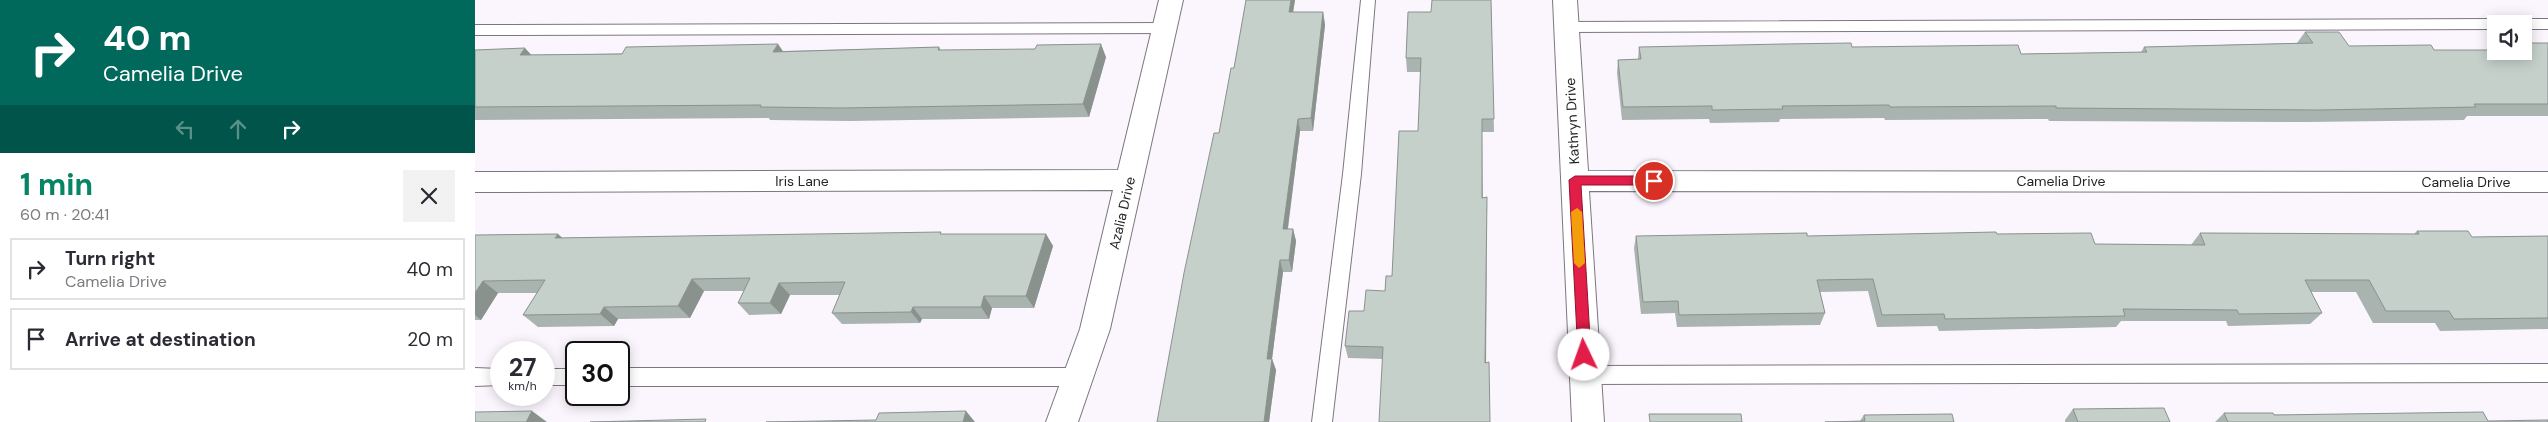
<!DOCTYPE html>
<html lang="en">
<head>
<meta charset="utf-8">
<style>
	body { margin:0; font-family:"DM Sans",sans-serif; background:#f2f2f3; color:#2b2b33; height:100vh; display:flex; flex-direction:column; font-size:19px; white-space:nowrap }
	* { box-sizing:border-box; margin:0 }
	p { font-size:16px; color:#7c7c81 }
	.icon { flex:none; width:28px; height:28px; fill:none; stroke:currentColor; stroke-width:2; stroke-linecap:round; stroke-linejoin:round }
	.map { position:relative; flex:1; overflow:hidden }
	.drawer { display:flex; flex-direction:column; background:#fff; width:475px }
	.drawer>* { flex:none }
	.guide { background:#00695c; color:#fff; overflow:hidden }
	.tools { position:absolute; left:2012px; top:15px; display:grid; gap:10px }
	.tools a { display:grid; place-items:center; width:45px; height:45px; border-radius:0px; background:#fff; box-shadow:0 2px 12px #0003; font-size:25px }
	.speed { position:absolute; left:15px; top:341px; display:flex; gap:10px; font-size:25px; font-weight:700; text-align:center }
	.speed>* { display:grid; place-content:center; width:65px; height:65px; border-radius:50%; background:#fff; box-shadow:0 2px 12px #0003; line-height:1 }
	.speed small { font-size:12px; font-weight:400 }
	.speed .limit { border:2px solid #111; border-radius:8px; background:#fff; color:#111 }
	.pin { position:absolute; display:grid; place-items:center; width:42px; height:42px; color:#fff; margin:-21px; border:2px solid #fff; border-radius:50%; box-shadow:0 1px 5px #0007 }
	.me { position:absolute; width:55px; margin:-28px; rotate:357deg; stroke-linejoin:round; filter:drop-shadow(0 0 4px #0008) }
	.turn { display:flex; align-items:center; gap:18px; height:105px; padding:0 20px; font-size:22px }
	.turn .icon { width:65px; height:65px; stroke-width:2.5 }
	.turn b { display:block; font-size:35px; line-height:42px }
	.lanes { display:flex; align-items:center; height:48px; padding:0 20px; background:#0003; justify-content:center; gap:25px; direction:ltr }
	.lanes .off { opacity:.35 }
	.round { display:grid; place-items:center; flex:none; width:52px; height:52px; border-radius:0px; background:#f2f2f3 }
	.headline { display:flex; align-items:center; justify-content:space-between; height:85px; padding:0 20px }
	h1 { font-size:30px; font-weight:700; line-height:38px; color:#058466 }
	ul { padding:0; list-style:none }
	li { display:flex; align-items:center; gap:15px; height:62px; margin:0 10px 8px; padding:0 10px; border:2px solid #e1e1e2; border-radius:0px }
	li div { flex:1 }
	li b { display:block; font-size:19px }
	li em { font-style:normal }
	main { display:flex; flex:1; min-height:0 }
	.map>svg:first-child { display:block }
	.lines { fill:none; stroke-linecap:round; stroke-linejoin:round }
	.service-casing { stroke:#7c777e; stroke-width:2 }
	.minor-casing { stroke:#7c777e; stroke-width:2 }
	.service { fill:#fff; fill-rule:evenodd }
	.minor { fill:#fff; fill-rule:evenodd }
	.wall { fill:#a9b3af }
	.shaded-wall { fill:#8a928e }
	.building { fill:#c5d0cb; stroke:#8a928e }
	.route { fill:#e11d48; stroke:#92132f }
	.slow { fill:#f59e0b }
	.labels { text-anchor:middle; stroke-width:4; stroke-linejoin:round; paint-order:stroke }
	.street-label { font-size:14px; fill:#262427; stroke:#fff }
</style>
</head>
<body>
<main>
<section class="drawer">
<div class="guide">
<div class="turn"><svg class="icon" aria-label="right" viewBox="0 0 24 24"><path d="M7 20v-9h11M14 6l5 5-5 5"/></svg><div><b>40 m</b>Camelia Drive</div></div>
<div class="lanes"><svg class="icon off" aria-label="left" viewBox="0 0 24 24"><path d="M17 20v-9H6M10 6l-5 5 5 5"/></svg><svg class="icon off" aria-label="ahead" viewBox="0 0 24 24"><path d="M12 20V5M6 11l6-6 6 6"/></svg><svg class="icon" aria-label="right" viewBox="0 0 24 24"><path d="M7 20v-9h11M14 6l5 5-5 5"/></svg></div>
</div>
<div class="headline"><div><h1>1 min</h1><p>60 m · 20:41</p></div><a class="round"><svg class="icon" aria-label="close" viewBox="0 0 24 24"><path d="M6 6l12 12M18 6L6 18"/></svg></a></div>
<ul>
<li><svg class="icon" aria-label="right" viewBox="0 0 24 24"><path d="M7 20v-9h11M14 6l5 5-5 5"/></svg><div><b>Turn right</b><p>Camelia Drive</p></div><em>40 m</em></li>
<li><svg class="icon" aria-label="arrive" viewBox="0 0 24 24"><path d="M6 21V4h12l-3 4 3 4H6"/></svg><div><b>Arrive at destination</b></div><em>20 m</em></li>
</ul>
</section>
<div class="map">
<svg width="2073" height="422" viewBox="0 0 2073 422">
	<rect width="100%" height="100%" fill="#fbf5fe"/>
	<g class="lines">
		<defs>
			<path id="service" d="M886 0H900L886 174 857 422H837L868 174Z
				M2021 19H2073V29H2049V24H2021V29L1091 32 1086 31 1083 27 1086 23 1091 22Z
				M690 23 695 24 698 28 695 32 690 33 0 35V25Z
				M2073 364V382L1110 384 1103 381 1100 375 1103 369 1110 366Z
				M0 368 26 369V385L0 386Z
				M144 368H603L610 371 613 377 610 383 603 386H144Z
				M69 369H101V385H69Z"/>
			<path id="minor" d="M684 0H708L635 329 603 422H571L605 329 638 190 0 192V172L643 170Z
				M1078 0H1102L1113 171 2073 172V192L1114 191 1129 422H1097Z"/>
		</defs>
		<!-- service casing -->
		<use href="#service" class="service-casing"/>
		<!-- minor casing -->
		<use href="#minor" class="minor-casing"/>
		<!-- service -->
		<use href="#service" class="service"/>
		<!-- minor -->
		<use href="#minor" class="minor"/>
	</g>
	<!-- wall -->
	<path class="wall" d="M771 0H820L818 12H848L850 25 838 131H825L813 229H818L821 241 817 272H808L797 359 801 370 794 422 744 133 759 68Z
		M1016 0 1019 132H1007L1008 198 1012 197V211L908 359 873 358 870 346 889 311 910 291 917 276 943 131 946 72H932L931 58 956 12Z
		M1830 32 1874 46 1959 50 2049 51V43H2073V116H1992L1989 120 1833 122 1574 121 1573 119 1410 120 1409 118 1305 119 1304 122 1235 123 1234 119 1147 120 1142 73 1143 60 1163 59 1164 47H1377L1546 54 1666 52 1669 47 1822 43Z
		M464 47 466 50 631 57 614 117 375 121 295 120 294 118 0 120V50L56 55 308 51Z
		M1942 231 1997 237 2073 236V329L1965 331 1960 323H1898L1881 292H1836L1847 313 1835 324 1753 326 1751 321H1646L1641 327 1464 331 1462 326 1402 327 1393 291 1345 292 1350 313 1345 325 1202 327 1200 313 1166 314 1159 248 1161 236H1332L1522 234 1620 244 1716 245 1725 233 1939 234Z
		M467 234H571L578 246 559 308H517L514 319H447L445 323 367 324 357 313 365 295H315L306 314 274 315 263 303 269 291H229L215 318 143 319 139 326 63 327 48 315 62 293H23L6 320H0V235L87 238Z
		M1598 409 1695 422H1590V420Z
		M1749 413 2013 421 2073 422H1740Z
		M1389 415 1479 422 1385 421Z"/>
	<!-- shaded-wall -->
	<path class="shaded-wall" d="M816 0H820L816 25 814 12Z
		M848 12 850 25 838 131 836 118Z
		M303 44 312 57 298 52Z
		M626 44 631 57 614 117 608 104Z
		M50 48 62 61 45 55Z
		M823 119 825 131 811 241 808 229Z
		M1012 197V211L1011 374 1010 363Z
		M818 229 821 241 817 272 814 260Z
		M83 234 97 246 80 238Z
		M571 234 578 246 559 308 551 296Z
		M805 260 808 272 797 359 801 370 794 422H789L792 359Z
		M217 279 229 291 215 318 203 306Z
		M8 281 23 293 6 320 0 315V293Z
		M304 283 315 295 306 314 295 303Z
		M509 296 517 308 514 319 506 307Z
		M129 307 143 319 139 326 125 314Z
		M438 307 447 319 445 323 436 312Z
		M57 411 72 422H51Z
		M491 411 500 422H488Z"/>
	<!-- building -->
	<path class="building" d="M771 0H816L814 12H848L836 118 823 119 808 229H818L814 260H805L792 359H797L789 422H682L709 273 739 133H744L756 68H759Z
		M957 0H1016L1019 119H1007V198L1012 197 1010 363 1014 362 1015 422H904L908 347 870 346 874 311H889L891 290 910 291 911 276H917L924 131H943L946 58H931L933 12H956Z
		M1830 32H1864L1874 46 1956 45 1959 50H2021V51H2049V49H2054L2049 43H2073V104H1999L2001 107 1844 110 1581 108V106L1415 107 1414 105 1307 106 1308 109 1237 110V106L1148 107 1143 60 1166 59 1164 47 1308 44 1376 43 1377 47 1543 45 1546 54 1672 52 1669 47 1838 43Z
		M303 44 298 52 464 47 463 50 560 49 562 45 626 44 608 104 366 108 285 107 286 105 0 107V50L50 48 45 55 147 54 151 47Z
		M1942 231H1993L1997 237 2073 236V318L1979 319 1974 311H1911L1894 280H1830L1847 313 1764 314 1762 310 1648 309 1650 316 1470 319 1469 314 1407 315 1398 279 1342 280 1350 313 1204 315 1203 301 1168 302 1161 236 1332 233V236L1521 232 1522 234 1616 233 1620 244 1730 245 1725 233 1944 234Z
		M466 232 465 234H571L551 296H509L506 307H438L436 312 357 313 370 282 304 283 295 303H263L275 278 217 279 203 306 129 307 125 314 48 315 70 280 8 281 0 293V235L83 234 80 238Z
		M1689 408 1695 422H1603L1598 409Z
		M57 411 51 422H0V412Z
		M491 411 488 422H291L401 420 404 413Z
		M2008 412 2013 421 2073 420V422H1753L1749 413H1798L1799 415Z
		M1174 414H1266L1267 422H1175Z
		M1477 414 1479 422H1350L1390 421 1389 415Z
		M231 419 230 422H115Z"/>
	<!-- route -->
	<path class="route" d="M1100 176H1179L1185 181 1179 185H1106L1116 355 1109 361 1103 355 1094 180Z"/>
	<!-- slow -->
	<path class="slow" d="M1102 208 1107 212 1110 263 1104 268 1099 263 1096 212Z"/>
	<g class="labels">
		<!-- street labels -->
		<g class="street-label">
			<text transform="translate(1097 121) rotate(-93)" y="5">Kathryn Drive</text>
			<text x="327" y="186">Iris Lane</text>
			<text x="1586" y="186">Camelia Drive</text>
			<text x="1991" y="187">Camelia Drive</text>
			<text transform="translate(647 213) rotate(-77)" y="5">Azalia Drive</text>
		</g>
	</g>
</svg>
<div class="tools">
<a><svg class="icon" aria-label="sound" viewBox="0 0 24 24"><path d="M4 9h4l5-4v14l-5-4H4zM17 9q2 3 0 6"/></svg></a>
</div>
<div class="speed"><div>27<small>km/h</small></div><div class="limit">30</div></div>
<div class="pin" style="left:1179px;top:181px;background:#d93025"><svg class="icon" aria-label="arrive" viewBox="0 0 24 24"><path d="M6 21V4h12l-3 4 3 4H6"/></svg></div>
<svg class="me" style="left:1109px;top:355px" viewBox="-20 -20 40 40"><circle r="19" fill="#fff"/><path d="M0-13L10 11 0 6-10 11z" fill="#e11d48"/></svg>
</div>
</main>
</body>
</html>
